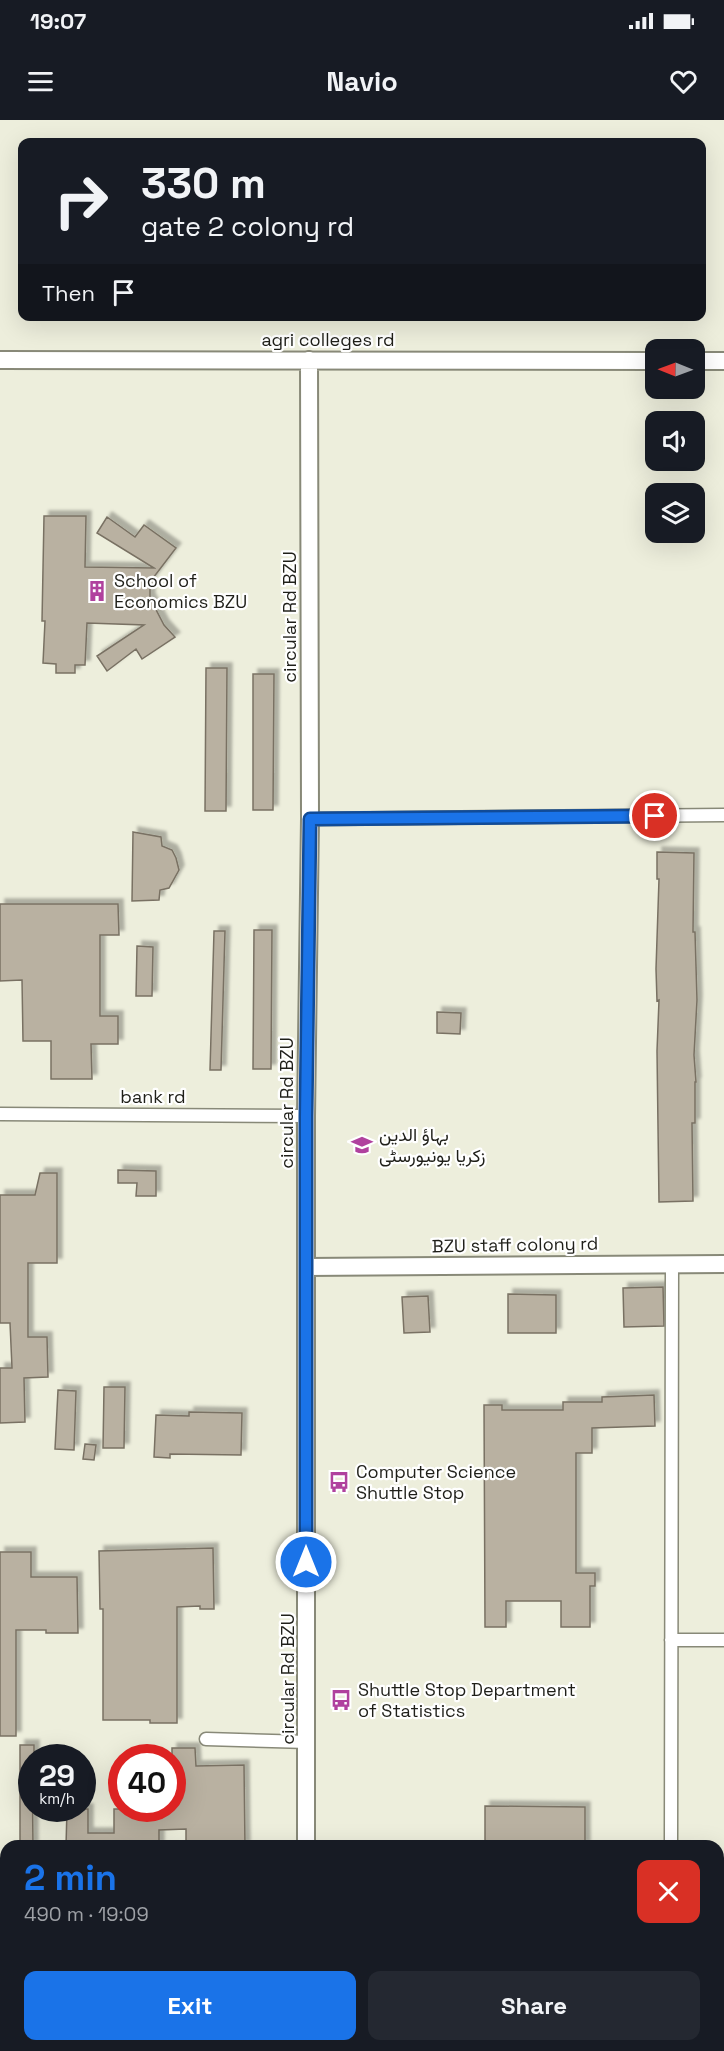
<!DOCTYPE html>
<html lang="en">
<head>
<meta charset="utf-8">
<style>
	body { margin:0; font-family:"Space Grotesk",Vazirmatn,sans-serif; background:#242831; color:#f1f3f6; height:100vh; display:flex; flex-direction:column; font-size:22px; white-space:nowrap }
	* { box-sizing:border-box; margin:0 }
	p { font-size:20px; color:#9ea1a6 }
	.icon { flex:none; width:33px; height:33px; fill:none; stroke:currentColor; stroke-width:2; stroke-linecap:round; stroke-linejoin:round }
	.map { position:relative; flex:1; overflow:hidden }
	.drawer { position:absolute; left:0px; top:1720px; width:724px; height:212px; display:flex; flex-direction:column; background:#171b24; border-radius:18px 18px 0 0; box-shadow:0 6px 24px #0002 }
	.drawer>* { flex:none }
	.banner { position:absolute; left:18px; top:18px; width:688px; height:183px; border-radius:12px; box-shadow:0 6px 24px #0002; background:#171b24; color:#f1f3f6; overflow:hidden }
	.needle { width:39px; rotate:271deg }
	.tools { position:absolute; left:645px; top:219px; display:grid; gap:12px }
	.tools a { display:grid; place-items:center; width:60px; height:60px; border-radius:12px; background:#171b24; box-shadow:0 6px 24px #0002; font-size:30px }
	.speed { position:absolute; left:18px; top:1624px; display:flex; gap:12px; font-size:30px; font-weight:700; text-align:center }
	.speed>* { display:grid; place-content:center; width:78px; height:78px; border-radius:50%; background:#171b24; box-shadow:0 6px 24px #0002; line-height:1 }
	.speed small { font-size:15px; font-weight:400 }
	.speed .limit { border:9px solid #d22; background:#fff; color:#111 }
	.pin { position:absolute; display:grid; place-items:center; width:51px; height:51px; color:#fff; margin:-26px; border:3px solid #fff; border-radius:50%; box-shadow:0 2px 6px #0007 }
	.me { position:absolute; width:66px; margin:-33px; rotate:0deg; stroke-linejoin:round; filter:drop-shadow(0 0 4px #0008) }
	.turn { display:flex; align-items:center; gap:21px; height:126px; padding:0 24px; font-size:27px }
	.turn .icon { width:78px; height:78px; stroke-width:2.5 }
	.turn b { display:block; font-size:42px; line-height:51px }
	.then { display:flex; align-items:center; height:57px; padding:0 24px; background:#0003; gap:12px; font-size:22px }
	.round { display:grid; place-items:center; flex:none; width:63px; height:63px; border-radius:12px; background:#242831 }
	.overview { display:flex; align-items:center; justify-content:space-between; height:102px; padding:0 24px }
	h1 { font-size:36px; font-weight:700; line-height:45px; color:#1a73e8 }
	.primary-button { display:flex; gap:12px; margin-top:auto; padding:12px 24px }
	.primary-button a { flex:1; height:69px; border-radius:12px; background:#1a73e8; color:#fff; font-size:24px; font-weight:700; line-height:69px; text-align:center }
	.primary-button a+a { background:#242831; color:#f1f3f6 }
	.status { display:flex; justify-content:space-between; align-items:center; height:42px; padding:0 30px; background:#171b24; direction:ltr }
	.status svg { height:16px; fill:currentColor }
	header { display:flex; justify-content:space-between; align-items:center; height:78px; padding:0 24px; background:#171b24; font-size:27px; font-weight:700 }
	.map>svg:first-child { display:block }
	.building { fill:#b9b1a1; stroke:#797163; stroke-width:1.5; filter:url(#shadow) }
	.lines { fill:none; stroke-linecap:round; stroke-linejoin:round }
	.minor-casing { stroke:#888978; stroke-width:15 }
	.tertiary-casing { stroke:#888978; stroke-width:20 }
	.minor { stroke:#fff; stroke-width:12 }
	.tertiary { stroke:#fff; stroke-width:16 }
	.route-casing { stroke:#114b97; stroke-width:15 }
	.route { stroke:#1a73e8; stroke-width:10 }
	.labels { text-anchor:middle; stroke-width:4.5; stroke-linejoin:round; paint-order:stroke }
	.street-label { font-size:18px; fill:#1f1f19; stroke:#fff }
	.poi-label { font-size:18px; fill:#1f1f19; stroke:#fff; text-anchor:start }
</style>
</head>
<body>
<div class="status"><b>19:07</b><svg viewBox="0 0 49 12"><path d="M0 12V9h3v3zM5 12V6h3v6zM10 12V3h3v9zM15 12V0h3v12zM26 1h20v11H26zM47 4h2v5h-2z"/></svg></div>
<header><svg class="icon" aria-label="menu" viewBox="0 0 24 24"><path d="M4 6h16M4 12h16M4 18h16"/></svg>Navio<svg class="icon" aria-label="heart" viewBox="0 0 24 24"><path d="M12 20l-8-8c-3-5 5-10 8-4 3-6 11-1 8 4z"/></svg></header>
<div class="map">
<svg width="724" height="1931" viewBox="0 0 724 1931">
	<defs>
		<filter id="shadow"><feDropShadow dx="5" dy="-5" stdDeviation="1.5" flood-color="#0004"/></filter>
	</defs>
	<rect width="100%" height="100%" fill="#edeedc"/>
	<!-- building -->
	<path class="building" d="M44 396H86L85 447 154 448 97 413 107 397 135 417 144 405 176 428 150 462V478L164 505 175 517 142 539 136 529 107 551 97 536 144 505 87 503 85 545H75V553H56V544L43 543 45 501H42Z
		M206 548H227L226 691H205Z
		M253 554H274L273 690H253Z
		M133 712 161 717 162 726 172 730 176 738 179 750 169 768 160 770 159 780 132 781Z
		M657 732 694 733 693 812H695L697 880 694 935 696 962H695V1003H692L693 1081 659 1082 657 931 659 880 657 881 656 849 659 759H657Z
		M0 784H118L119 815H100V896H118V924H91L92 959H51V921H23L22 860 0 861Z
		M254 810H272L271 949H253Z
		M214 811H225L221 950H210Z
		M137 826 153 827 152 876H136Z
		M437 892 461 893 460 914 437 913Z
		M118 1050 156 1051V1076H136L137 1063H118Z
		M40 1053H57V1143H28V1217H47L48 1257 24 1258 25 1302 0 1303V1248H12L10 1203H0V1075H35Z
		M663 1167 664 1206 624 1207 623 1168Z
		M508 1174 556 1175V1213H508Z
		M428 1176 430 1212 404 1213 402 1177Z
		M104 1267H125L124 1328H103Z
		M58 1270 76 1271 74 1330 55 1329Z
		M654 1275 655 1306 592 1308V1333H576V1453H595V1466H590V1507H561V1481H506V1507H485L484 1285H502V1290H563V1282H602V1277Z
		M189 1292 242 1293 241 1335 170 1334V1338L154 1337 156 1295 189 1296Z
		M85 1324 96 1325 94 1340 83 1339Z
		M213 1428 214 1489H200V1486L177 1487V1603H150V1600H103V1489H100L99 1431Z
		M0 1432H31V1457H77L78 1513H46V1510H16V1616H0Z
		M20 1625H34V1638H32L33 1726H20Z
		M172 1628H195L196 1646 244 1645 245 1726H186V1709L159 1710V1726H66L67 1689H88V1713H114V1689H172Z
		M485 1686 585 1687V1726H485Z"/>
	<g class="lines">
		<defs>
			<path id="minor" d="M310 699 724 695
				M0 994 306 996
				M671 1520H724
				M206 1619 308 1622
				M671 1726 672 1143
				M670 1931V1926"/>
			<path id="tertiary" d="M0 240 656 241
				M694 241H724
				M306 1147 724 1144
				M306 1726V996L310 699 309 240
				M306 1926V1931"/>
		</defs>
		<!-- minor casing -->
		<use href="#minor" class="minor-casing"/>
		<!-- tertiary casing -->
		<use href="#tertiary" class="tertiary-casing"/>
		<!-- minor -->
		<use href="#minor" class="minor"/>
		<!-- tertiary -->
		<use href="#tertiary" class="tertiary"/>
	</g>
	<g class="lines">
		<defs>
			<path id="route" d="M306 1442V996L310 699 655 696"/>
		</defs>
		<!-- route casing -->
		<use href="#route" class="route-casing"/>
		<!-- route -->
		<use href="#route" class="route"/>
	</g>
	<!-- icons -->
	<defs>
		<symbol id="building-bare" viewBox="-9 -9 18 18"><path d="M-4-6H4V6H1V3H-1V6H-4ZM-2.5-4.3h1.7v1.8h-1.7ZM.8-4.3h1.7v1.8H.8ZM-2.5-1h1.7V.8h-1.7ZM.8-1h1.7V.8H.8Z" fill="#b0419e" stroke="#fff" stroke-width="2.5" paint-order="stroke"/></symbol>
		<symbol id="university-bare" viewBox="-9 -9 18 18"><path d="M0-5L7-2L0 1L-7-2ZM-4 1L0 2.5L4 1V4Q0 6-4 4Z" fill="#b0419e" stroke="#fff" stroke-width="2.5" paint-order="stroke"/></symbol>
		<symbol id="bus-bare" viewBox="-9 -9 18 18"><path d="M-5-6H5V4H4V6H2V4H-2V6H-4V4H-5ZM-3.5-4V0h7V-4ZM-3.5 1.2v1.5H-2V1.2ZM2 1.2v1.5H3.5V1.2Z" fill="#b0419e" stroke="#fff" stroke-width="2.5" paint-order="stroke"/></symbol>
	</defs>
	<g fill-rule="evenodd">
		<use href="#building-bare" x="82" y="456" width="30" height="30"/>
		<use href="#university-bare" x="347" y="1010" width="30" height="30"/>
		<use href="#bus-bare" x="324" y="1347" width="30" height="30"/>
		<use href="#bus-bare" x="326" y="1565" width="30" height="30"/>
	</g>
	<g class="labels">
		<!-- street labels -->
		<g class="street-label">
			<text x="328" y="226">agri colleges rd</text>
			<text transform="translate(290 497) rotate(-90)" y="6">circular Rd BZU</text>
			<text x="153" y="983">bank rd</text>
			<text transform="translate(287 983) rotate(-90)" y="6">circular Rd BZU</text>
			<text transform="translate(515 1125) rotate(-1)" y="6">BZU staff colony rd</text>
			<text transform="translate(288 1559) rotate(-90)" y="6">circular Rd BZU</text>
		</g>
		<!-- poi labels -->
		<g class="poi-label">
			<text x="114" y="467">School of<tspan x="114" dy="21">Economics BZU</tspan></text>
			<text x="379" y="1021">بہاؤ الدین<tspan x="379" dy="21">زکریا یونیورسٹی</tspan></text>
			<text x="356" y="1358">Computer Science<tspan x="356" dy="21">Shuttle Stop</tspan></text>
			<text x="358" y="1576">Shuttle Stop Department<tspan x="358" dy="21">of Statistics</tspan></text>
		</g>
	</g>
</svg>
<div class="tools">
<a><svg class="needle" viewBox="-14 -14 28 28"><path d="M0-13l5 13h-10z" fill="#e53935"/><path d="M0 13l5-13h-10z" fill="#9ea1a6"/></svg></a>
<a><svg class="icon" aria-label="sound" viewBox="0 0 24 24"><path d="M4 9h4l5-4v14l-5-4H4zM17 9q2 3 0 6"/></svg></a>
<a><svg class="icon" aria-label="layers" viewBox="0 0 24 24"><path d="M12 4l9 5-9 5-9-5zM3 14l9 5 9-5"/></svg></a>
</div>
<div class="speed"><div>29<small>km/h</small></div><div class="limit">40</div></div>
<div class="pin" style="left:655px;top:696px;background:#d93025"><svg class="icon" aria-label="arrive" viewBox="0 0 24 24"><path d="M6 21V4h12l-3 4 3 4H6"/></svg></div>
<svg class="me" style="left:306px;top:1442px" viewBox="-20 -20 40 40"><circle r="17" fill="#1a73e8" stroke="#fff" stroke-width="3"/><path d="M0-11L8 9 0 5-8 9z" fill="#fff"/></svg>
<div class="banner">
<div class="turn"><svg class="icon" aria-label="right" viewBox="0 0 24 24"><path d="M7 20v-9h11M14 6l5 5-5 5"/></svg><div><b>330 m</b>gate 2 colony rd</div></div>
<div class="then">Then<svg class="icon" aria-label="arrive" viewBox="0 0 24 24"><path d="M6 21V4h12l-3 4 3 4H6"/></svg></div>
</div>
<section class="drawer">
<div class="overview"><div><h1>2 min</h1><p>490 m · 19:09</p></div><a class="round" style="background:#d93025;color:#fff"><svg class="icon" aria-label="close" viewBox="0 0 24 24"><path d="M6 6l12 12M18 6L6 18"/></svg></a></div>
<div class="primary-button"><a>Exit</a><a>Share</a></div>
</section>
</div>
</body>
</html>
